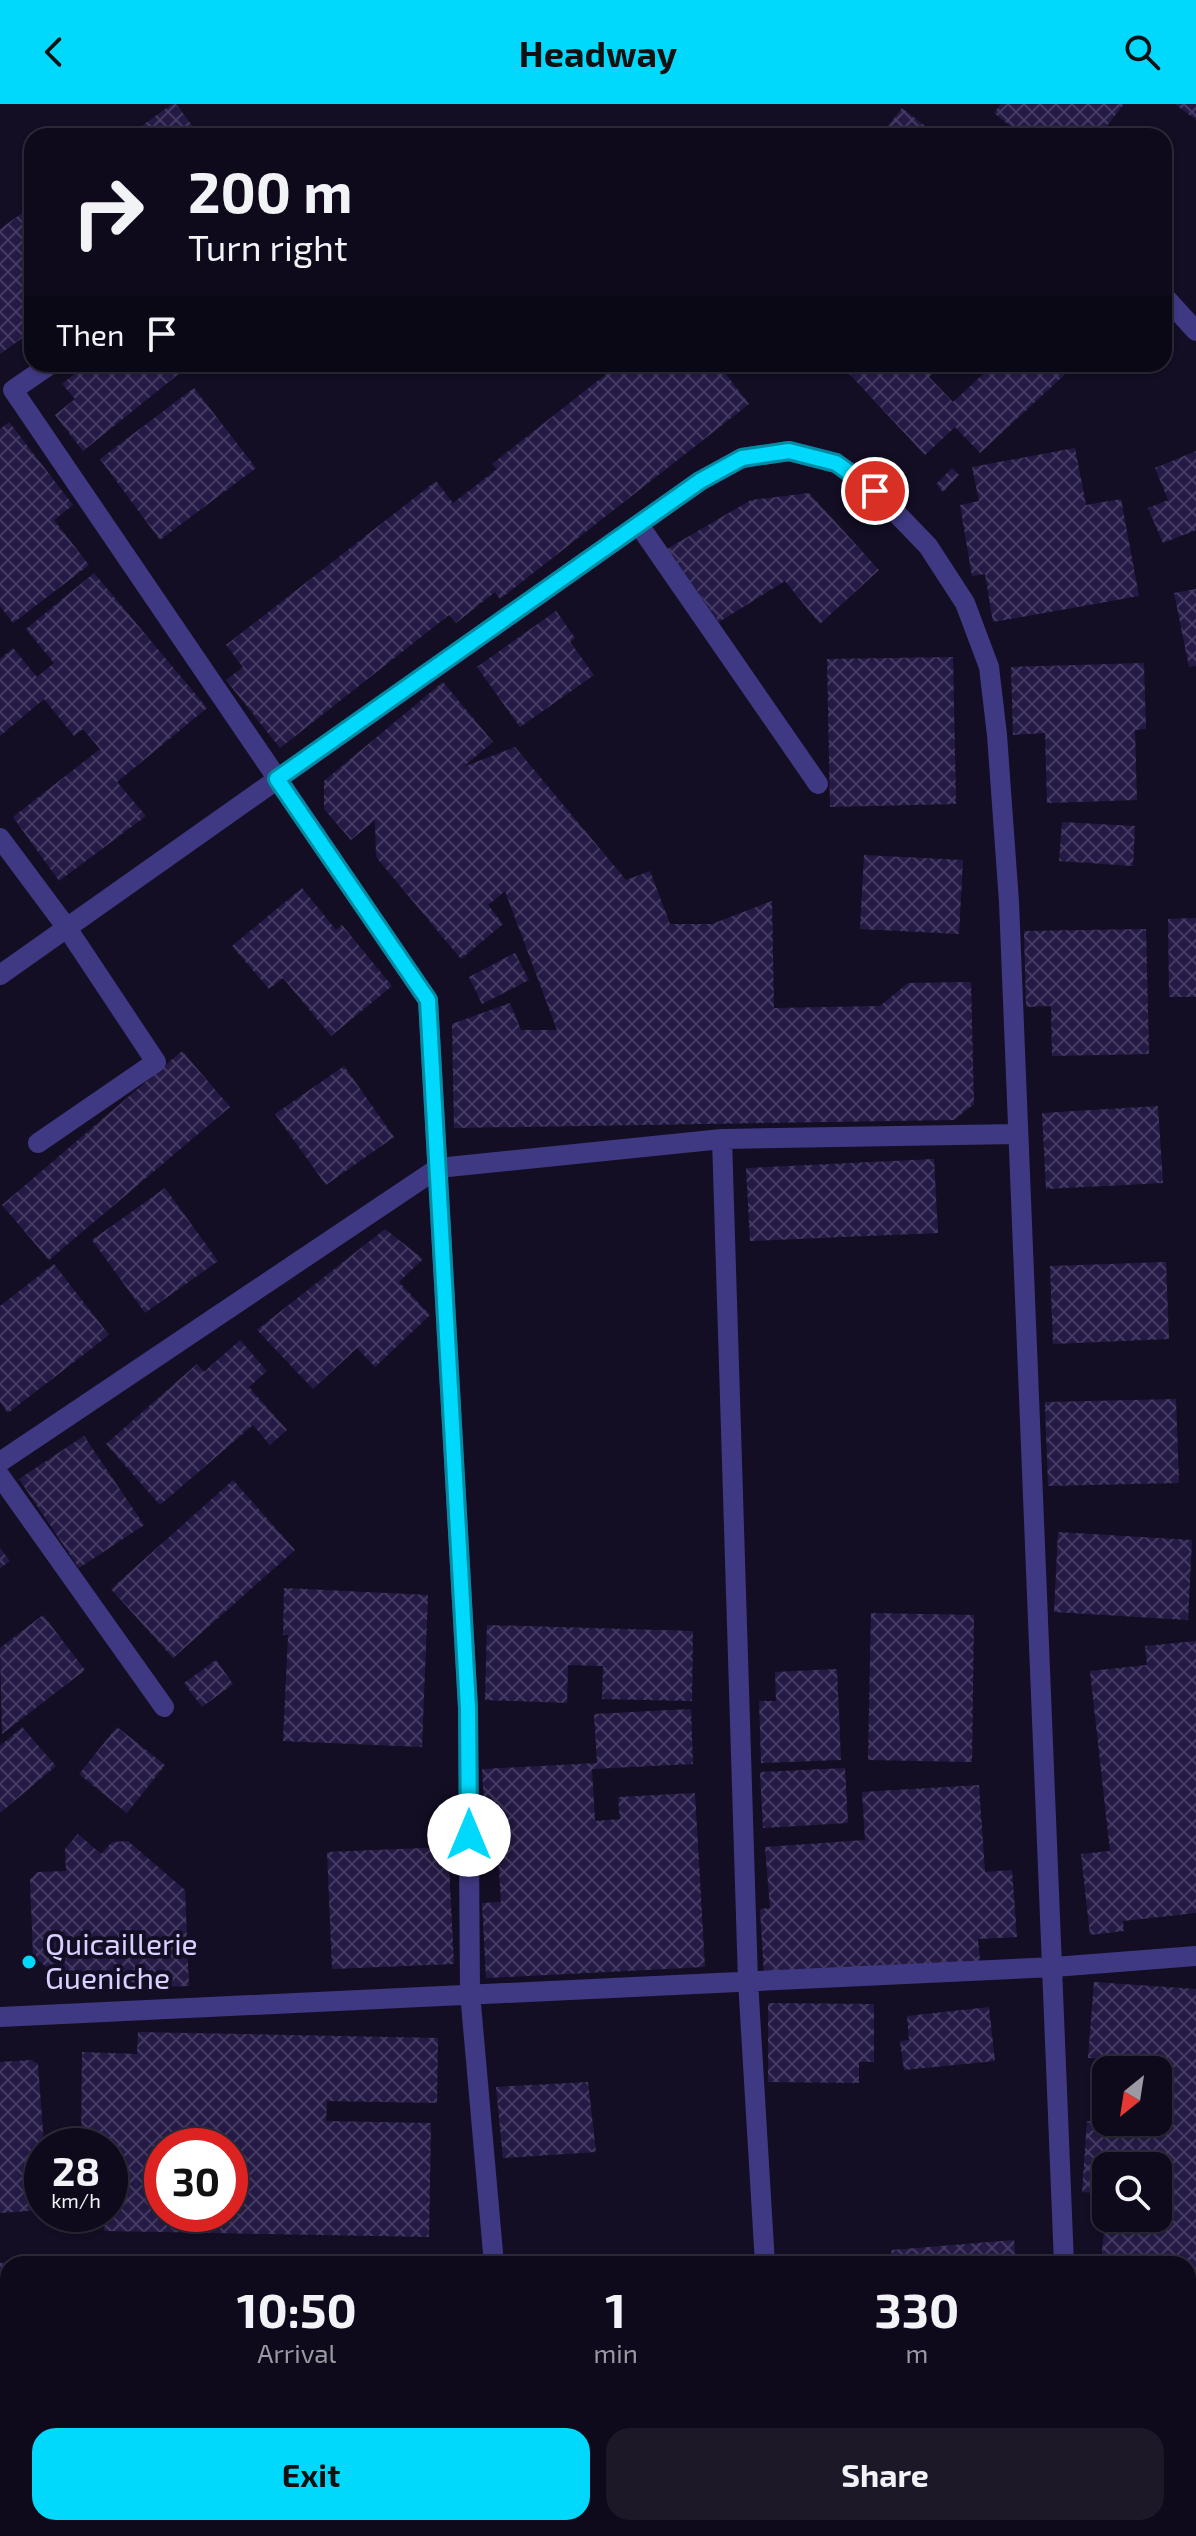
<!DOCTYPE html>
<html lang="en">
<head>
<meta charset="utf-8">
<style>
	body { margin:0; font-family:"Exo 2",sans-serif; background:#1c1828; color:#f1f3f6; height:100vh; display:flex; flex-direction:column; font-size:30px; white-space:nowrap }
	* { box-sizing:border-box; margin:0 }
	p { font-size:26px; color:#9b9aa3 }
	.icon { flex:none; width:44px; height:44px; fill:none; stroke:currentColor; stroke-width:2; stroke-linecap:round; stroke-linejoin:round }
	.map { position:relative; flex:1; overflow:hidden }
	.drawer { position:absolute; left:0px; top:2152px; width:1196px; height:280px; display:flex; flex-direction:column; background:#0e0a1b; border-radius:24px 24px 0 0; box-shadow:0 2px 6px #0004,0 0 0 2px #2e2b3a }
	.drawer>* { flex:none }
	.hud { position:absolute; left:24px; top:24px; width:1148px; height:244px; border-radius:24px; box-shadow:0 2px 6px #0004,0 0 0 2px #2e2b3a; background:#0e0a1b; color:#f1f3f6; overflow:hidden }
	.needle { width:52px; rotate:210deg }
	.fabs { position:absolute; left:1092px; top:1952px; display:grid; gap:16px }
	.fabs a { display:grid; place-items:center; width:80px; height:80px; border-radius:16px; background:#0e0a1b; box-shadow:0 2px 6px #0004,0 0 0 2px #2e2b3a; font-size:40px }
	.speed { position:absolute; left:24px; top:2024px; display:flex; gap:16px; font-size:40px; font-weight:700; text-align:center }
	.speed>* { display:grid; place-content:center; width:104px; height:104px; border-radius:50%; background:#0e0a1b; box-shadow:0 2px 6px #0004,0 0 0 2px #2e2b3a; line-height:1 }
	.speed small { font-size:20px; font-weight:400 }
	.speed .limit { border:12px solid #d22; background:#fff; color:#111 }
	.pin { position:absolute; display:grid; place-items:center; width:68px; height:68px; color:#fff; margin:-34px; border:4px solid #fff; border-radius:50%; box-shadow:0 2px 8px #0007 }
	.me { position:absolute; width:88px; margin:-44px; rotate:0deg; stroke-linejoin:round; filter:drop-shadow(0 0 6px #0008) }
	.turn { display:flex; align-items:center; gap:28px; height:168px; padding:0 32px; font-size:36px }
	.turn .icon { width:104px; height:104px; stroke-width:2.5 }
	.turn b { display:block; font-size:56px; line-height:68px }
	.then { display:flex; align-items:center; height:76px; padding:0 32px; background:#0003; gap:16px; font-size:30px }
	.eta { display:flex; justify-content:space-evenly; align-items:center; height:136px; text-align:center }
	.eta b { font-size:48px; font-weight:700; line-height:56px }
	.cta { display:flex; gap:16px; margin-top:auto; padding:16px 32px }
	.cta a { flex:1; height:92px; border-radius:24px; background:#00d9fc; color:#111; font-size:32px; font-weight:700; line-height:92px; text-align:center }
	.cta a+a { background:#1c1828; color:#f1f3f6 }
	header { display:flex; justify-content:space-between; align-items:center; height:104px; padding:0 32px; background:#00d9fc; color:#111; font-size:36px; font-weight:700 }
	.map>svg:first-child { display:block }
	.building { fill:url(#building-cross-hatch); fill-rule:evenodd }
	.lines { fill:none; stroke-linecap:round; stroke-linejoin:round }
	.minor { stroke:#3f3983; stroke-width:20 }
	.route-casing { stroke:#008da4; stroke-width:20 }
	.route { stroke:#00d9fc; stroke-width:14 }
	.poi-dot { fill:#00d9fc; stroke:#130e24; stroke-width:3 }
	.labels { text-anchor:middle; stroke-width:8; stroke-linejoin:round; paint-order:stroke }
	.poi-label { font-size:30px; fill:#d8d1ff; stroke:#130e24; text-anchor:start }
</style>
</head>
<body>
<header><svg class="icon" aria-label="back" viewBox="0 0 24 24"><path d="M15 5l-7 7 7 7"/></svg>Headway<svg class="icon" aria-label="search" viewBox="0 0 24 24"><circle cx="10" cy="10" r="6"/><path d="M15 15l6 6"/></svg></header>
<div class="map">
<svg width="1196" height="2432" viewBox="0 0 1196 2432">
	<defs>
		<pattern id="building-cross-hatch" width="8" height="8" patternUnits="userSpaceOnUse" patternTransform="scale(2)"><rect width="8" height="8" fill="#251a45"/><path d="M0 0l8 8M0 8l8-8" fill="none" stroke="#443a61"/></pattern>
	</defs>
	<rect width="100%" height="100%" fill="#130e24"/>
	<!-- building -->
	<path class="building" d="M172 0H176L200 32H128Z
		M1001 0H1124L1099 32H1023L994 9Z
		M1175 0H1196V16Z
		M902 4 938 32H880Z
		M32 102V227L0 250V125Z
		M87 260H191L83 347 55 311 75 295 62 280Z
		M619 260H718L749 300 500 495 495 488 456 519 449 511 280 644 226 576 243 563 226 541 436 377 453 399 497 365 492 360Z
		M840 260H940L941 262 929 273 953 298 994 260H1076L980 349 955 323 925 351Z
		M194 284 256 364 160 436 100 355Z
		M9 318 73 401 54 416 89 461 13 519 0 502V325Z
		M1075 344 1086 401 1121 395 1139 492 993 518 985 470 972 472 960 401 979 397 972 363Z
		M1196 347V426L1163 439 1148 404 1168 396 1155 364Z
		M952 364 959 371 943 388 936 380Z
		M809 389 879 466 820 520 785 477 719 518 667 445 751 396Z
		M94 469 207 604 117 678 146 712 59 777 13 713 100 645 83 625 74 632 44 595 0 632V555L13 544 37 573 54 559 26 525Z
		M1196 485V562L1189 563 1174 489Z
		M556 507 575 534 570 538 594 571 520 623 477 563Z
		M953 553 956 700 830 703 827 555Z
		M1144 559 1146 625 1135 626 1137 696 1047 699 1045 629 1013 631 1011 563Z
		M443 578 493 638 463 663 515 643 626 776 650 767 670 820H712L772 797 774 904 880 902 908 879 971 878 974 1000 954 1016 454 1024 452 920 510 899 521 926H557L505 787 488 801 503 820 461 855 376 753 375 716 351 736 324 705V677Z
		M1062 718 1135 722 1133 762 1059 757Z
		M864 751 963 756 959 830 860 825Z
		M302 784 336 826 342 821 392 882 331 932 283 874 269 885 232 842Z
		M1196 814V893H1169L1168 815Z
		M1146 825 1149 950 1052 952 1051 902 1026 903 1024 827Z
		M515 849 529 876 482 900 469 873Z
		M182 947 230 1003 49 1156 2 1101Z
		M344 962 394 1033 326 1081 275 1010Z
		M1158 1002 1163 1079 1046 1085 1042 1009Z
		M934 1055 938 1129 750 1137 746 1064Z
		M165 1084 218 1157 145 1209 92 1136Z
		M385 1125 423 1155 399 1178 430 1211 375 1263 357 1244 313 1285 257 1226Z
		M1166 1158 1169 1235 1053 1240 1050 1162Z
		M54 1160 109 1231 8 1309 0 1298V1202Z
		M240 1236 267 1267 249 1283 287 1326 270 1341 253 1321 160 1401 106 1340 197 1260 204 1268Z
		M1176 1295 1179 1379 1048 1382 1045 1298Z
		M84 1332 144 1421 79 1464 19 1375Z
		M233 1376 295 1446 173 1554 111 1485Z
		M1058 1428 1192 1436 1188 1516 1054 1508Z
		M0 1444 10 1457 0 1464Z
		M284 1484 428 1491 422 1643 283 1637 288 1531H283Z
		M871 1509 974 1511 972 1658 868 1656Z
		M43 1511 85 1566 2 1630 0 1544Z
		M487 1521 693 1527 692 1597 602 1595 603 1562 568 1561 567 1599 485 1596Z
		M1196 1537V1809L1123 1817 1124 1827 1090 1831 1081 1750 1110 1747 1090 1567 1147 1561 1145 1542Z
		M216 1556 233 1580 202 1603 184 1579Z
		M837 1565 841 1656 761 1659 759 1597H776L775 1568Z
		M691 1605 693 1660 592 1665 595 1717 620 1715 618 1693 695 1689 705 1863 486 1874 482 1799 501 1798 497 1733 486 1734 482 1665 597 1659 594 1610Z
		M22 1623 56 1662 0 1709V1642Z
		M117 1623 165 1661 127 1709 79 1670Z
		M845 1664 848 1719 763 1724 760 1668Z
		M979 1681 985 1768 1012 1766 1017 1833 978 1835 980 1857 764 1871 760 1805 770 1804 765 1743 865 1736 862 1688Z
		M78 1730 101 1750 112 1738 128 1737 185 1786 189 1882 74 1886 33 1852 30 1776 37 1768 66 1767 65 1745Z
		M448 1743 454 1860 332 1865 327 1748Z
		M1094 1878 1196 1885V2268L1188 2267V2160H1101L1105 2114H1158V2062H1106V2090L1082 2088 1087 2017 1099 2018 1102 1979H1106V2018H1158V1966H1112V1955L1088 1954Z
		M768 1899 874 1900V1958H859V1979L768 1978Z
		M989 1903 995 1957 904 1966 900 1937 909 1936 907 1912Z
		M138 1928 438 1934 437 1999 327 1997 326 2017 431 2019 429 2133 104 2127V2110H110V2042H81L82 1948 137 1950ZM162 2042H230V2110H162Z
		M31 1956 38 1960 44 2042H42V2106L0 2109V1958Z
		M588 1978 596 2048 503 2054 496 1983Z
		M1014 2136 1016 2160H893L891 2146Z
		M8 2158V2297L0 2298V2159Z
		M122 2424H184V2429L123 2432Z
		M271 2424H465V2427L352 2432H271Z"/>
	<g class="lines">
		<!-- minor -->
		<path class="minor" d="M1164 192 1196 227
			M51 260 13 286 428 896 468 1604 470 1889 494 2160
			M639 421 818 680
			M0 734 67 824 156 958 38 1039
			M0 871 700 377 742 354 789 347 836 359 875 387 928 442 965 499 989 563 997 631 1009 798 1064 2160
			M722 1035 748 1877 765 2160
			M0 1358 438 1064 722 1035 1017 1030
			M0 1372 164 1603
			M0 1913 1054 1863 1196 1852
			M1188 2418H1196
			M517 2424 518 2432
			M781 2424 782 2432
			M1161 2424 1162 2432
			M950 2432 1106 2424"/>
	</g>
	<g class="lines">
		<defs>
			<path id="route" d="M469 1731 468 1604 428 896 277 675 700 377 742 354 789 347 836 359 875 387"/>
		</defs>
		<!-- route casing -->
		<use href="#route" class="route-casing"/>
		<!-- route -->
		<use href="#route" class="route"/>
	</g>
	<!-- markers -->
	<circle class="poi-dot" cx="29" cy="1858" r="8"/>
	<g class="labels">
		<!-- poi labels -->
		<g class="poi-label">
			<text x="45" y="1851">Quicaillerie<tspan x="45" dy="34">Gueniche</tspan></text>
		</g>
	</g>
</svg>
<div class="fabs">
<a><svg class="needle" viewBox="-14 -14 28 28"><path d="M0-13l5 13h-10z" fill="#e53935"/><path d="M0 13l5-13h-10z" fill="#9b9aa3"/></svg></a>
<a><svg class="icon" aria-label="search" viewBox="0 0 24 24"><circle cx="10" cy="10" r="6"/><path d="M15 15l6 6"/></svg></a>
</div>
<div class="speed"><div>28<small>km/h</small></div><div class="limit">30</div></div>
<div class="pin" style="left:875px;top:387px;background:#d93025"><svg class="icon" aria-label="arrive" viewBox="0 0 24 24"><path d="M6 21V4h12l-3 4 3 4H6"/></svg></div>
<svg class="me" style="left:469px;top:1731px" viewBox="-20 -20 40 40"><circle r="19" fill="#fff"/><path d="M0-13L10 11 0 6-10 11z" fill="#00d9fc"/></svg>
<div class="hud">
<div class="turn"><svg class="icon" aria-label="right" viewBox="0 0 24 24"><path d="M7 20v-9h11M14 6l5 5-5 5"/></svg><div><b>200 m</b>Turn right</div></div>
<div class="then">Then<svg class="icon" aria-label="arrive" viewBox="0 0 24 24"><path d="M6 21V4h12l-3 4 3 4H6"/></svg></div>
</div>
<section class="drawer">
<div class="eta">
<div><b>10:50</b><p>Arrival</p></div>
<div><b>1</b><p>min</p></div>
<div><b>330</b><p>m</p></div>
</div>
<div class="cta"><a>Exit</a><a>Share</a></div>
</section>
</div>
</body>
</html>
